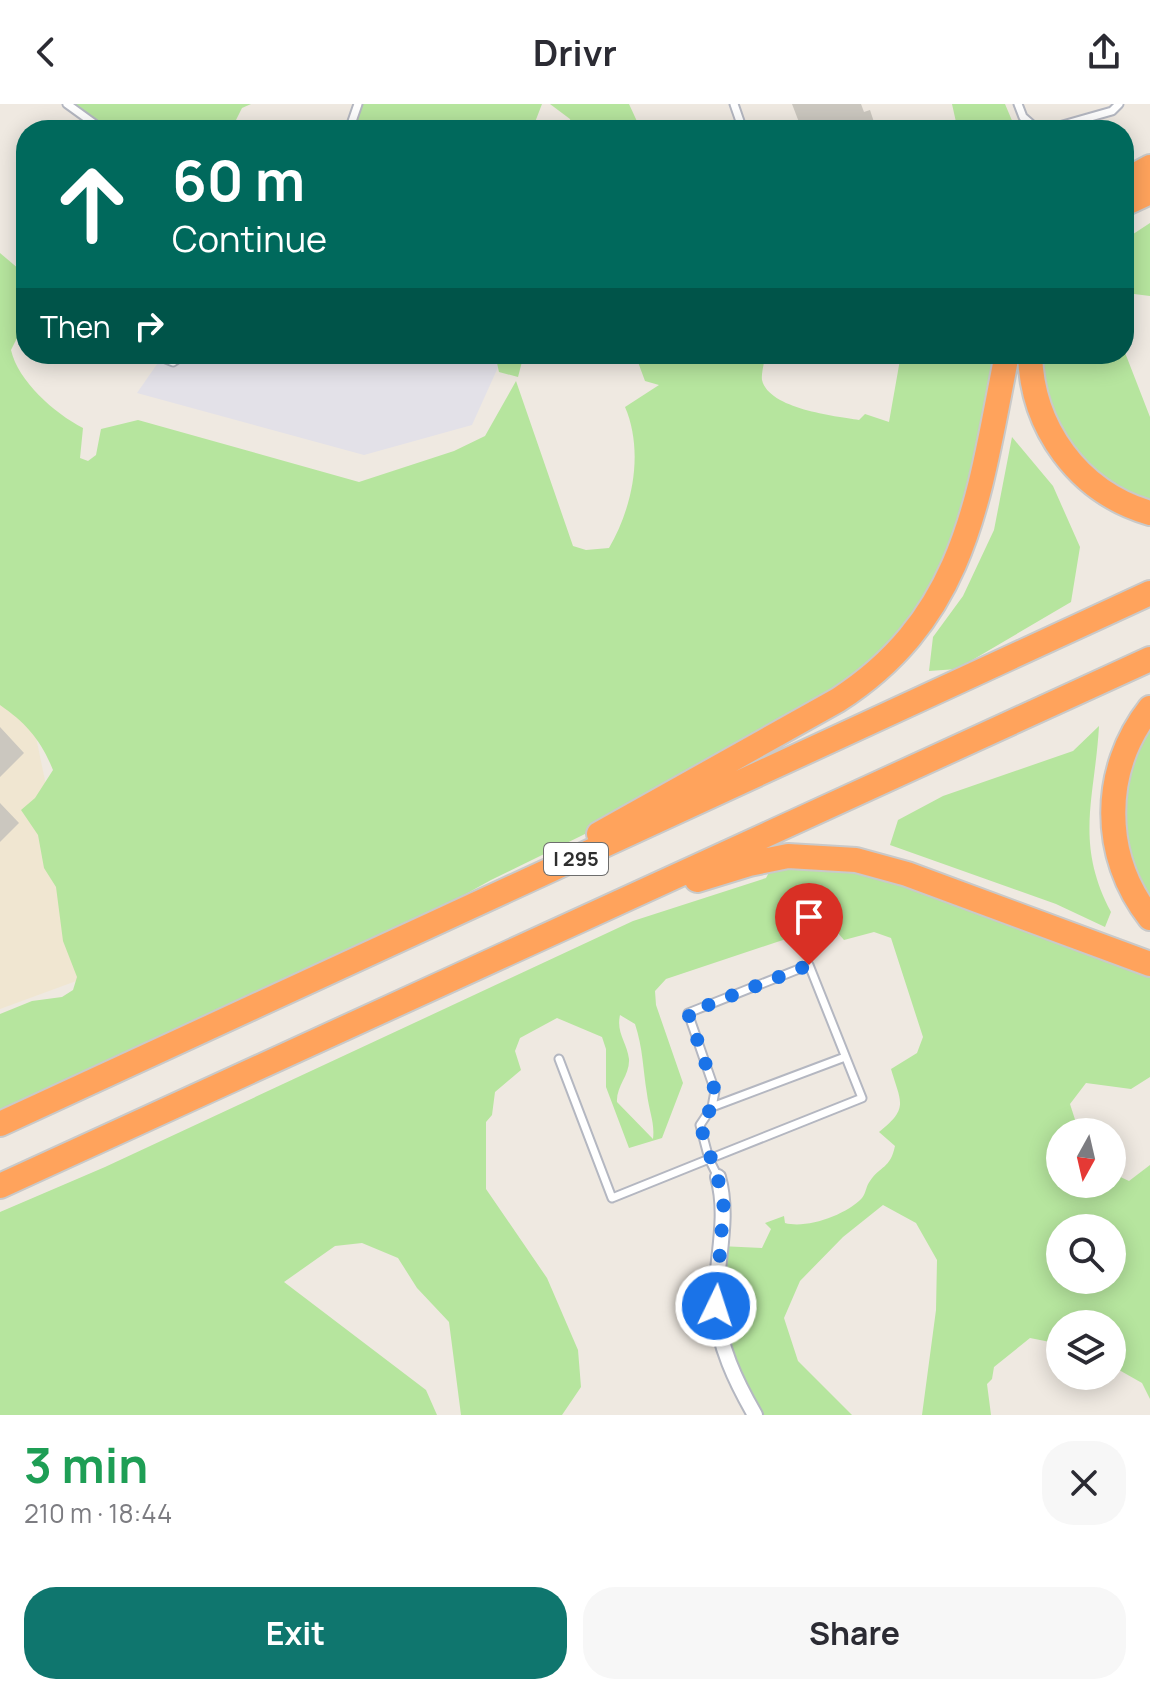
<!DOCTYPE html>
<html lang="en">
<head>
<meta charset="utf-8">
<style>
	body { margin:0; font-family:Manrope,sans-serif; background:#f7f7f7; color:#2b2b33; height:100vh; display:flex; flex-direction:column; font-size:30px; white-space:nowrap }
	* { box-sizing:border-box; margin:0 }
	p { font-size:26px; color:#7c7c81 }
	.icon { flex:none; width:44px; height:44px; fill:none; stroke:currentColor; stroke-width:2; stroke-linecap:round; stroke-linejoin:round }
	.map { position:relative; height:1311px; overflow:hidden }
	.details { display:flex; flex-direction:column; background:#fff; flex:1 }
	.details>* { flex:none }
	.top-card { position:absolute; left:16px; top:16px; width:1118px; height:244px; border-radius:32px; box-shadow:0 4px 20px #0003; background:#00695c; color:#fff; overflow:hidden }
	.needle { width:52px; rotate:188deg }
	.controls { position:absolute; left:1046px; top:1014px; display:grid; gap:16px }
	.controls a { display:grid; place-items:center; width:80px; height:80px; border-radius:50%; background:#fff; box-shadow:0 4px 20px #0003; font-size:40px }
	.pin { position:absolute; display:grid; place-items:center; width:68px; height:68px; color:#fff; margin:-82px -34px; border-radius:50% 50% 50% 0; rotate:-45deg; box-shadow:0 0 8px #0007 }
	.pin .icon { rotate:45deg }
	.me { position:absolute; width:88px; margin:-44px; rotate:4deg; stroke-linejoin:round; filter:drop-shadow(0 0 6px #0008) }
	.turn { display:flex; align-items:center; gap:28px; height:168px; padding:0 24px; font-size:36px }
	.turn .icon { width:104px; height:104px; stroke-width:2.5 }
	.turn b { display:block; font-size:56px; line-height:68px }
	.then { display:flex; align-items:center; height:76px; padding:0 24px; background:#0003; gap:16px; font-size:30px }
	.round { display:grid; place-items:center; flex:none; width:84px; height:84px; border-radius:32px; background:#f7f7f7 }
	.overview { display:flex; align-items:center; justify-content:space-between; height:136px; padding:0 24px }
	h1 { font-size:48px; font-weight:700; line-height:60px; color:#1e9e55 }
	.action { display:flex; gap:16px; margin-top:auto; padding:16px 24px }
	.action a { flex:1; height:92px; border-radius:32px; background:#0f766e; color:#fff; font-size:32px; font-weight:700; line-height:92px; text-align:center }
	.action a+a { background:#f7f7f7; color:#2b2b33 }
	header { display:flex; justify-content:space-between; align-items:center; height:104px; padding:0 24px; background:#fff; font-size:36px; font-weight:700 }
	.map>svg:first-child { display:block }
	.industrial { fill:#e3e1e8 }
	.education { fill:#f0e6d1 }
	.green { fill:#b6e59e; fill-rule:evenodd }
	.building { fill:#cbc7bf }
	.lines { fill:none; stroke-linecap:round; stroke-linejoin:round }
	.service-casing { stroke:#b4b7c1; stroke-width:11 }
	.minor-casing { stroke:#b4b7c1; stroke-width:18 }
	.motorway-casing { stroke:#c9c9c9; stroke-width:28 }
	.service { stroke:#fff; stroke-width:7 }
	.minor { stroke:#fff; stroke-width:14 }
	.motorway { stroke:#ffa35c; stroke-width:24 }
	.route { stroke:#1a73e8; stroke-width:14; stroke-dasharray:0 25.2 }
	.labels { text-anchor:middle; stroke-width:6; stroke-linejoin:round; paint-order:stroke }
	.shield { fill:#fff; stroke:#6d6d6d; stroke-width:2 }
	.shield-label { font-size:20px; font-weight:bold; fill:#2e2e2e }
</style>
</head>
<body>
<header><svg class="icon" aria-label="back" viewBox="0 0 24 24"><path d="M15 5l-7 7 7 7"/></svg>Drivr<svg class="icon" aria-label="share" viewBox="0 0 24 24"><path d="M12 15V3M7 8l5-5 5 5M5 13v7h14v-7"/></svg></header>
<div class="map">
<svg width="1150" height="1311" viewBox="0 0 1150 1311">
	<rect width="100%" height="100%" fill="#efe9e1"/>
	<!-- industrial -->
	<path class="industrial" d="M164 250H504L472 321 364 351 137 289Z"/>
	<!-- education -->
	<path class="education" d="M0 593 31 609 60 749 79 876 0 905Z"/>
	<!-- green -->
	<path class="green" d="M65 0H251L242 4 231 26H100Z
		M359 0H542L532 26H349Z
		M550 0H629L641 26H573L570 15Z
		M952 0H1005L1016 26H953L956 18Z
		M1150 119V192L1134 190 1124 216V136Z
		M0 149 26 171V216L11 246C18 277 54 309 83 324L80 354 88 357 96 351 101 325 138 316 359 378 454 347 485 332 516 277 573 442 586 446 609 444C633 403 644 347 625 303L659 281 645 277 635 250H696V259L726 250H765C765 257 761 269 762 276 769 305 835 312 859 316L865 310 889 318 901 250H1007L971 425 885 559 638 704 491 776 358 850 0 1017V910L32 897 62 893 73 886 77 873 63 837 56 783 44 764 38 731 21 706 35 694 53 666C41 636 26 619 0 601Z
		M1124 246 1150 313V405L1138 402 1059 338 1031 250H1124Z
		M495 250H524L518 273 499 268Z
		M1012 333 1053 382 1080 443 1071 498 957 565 929 567 933 533 963 492 994 426Z
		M1150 604V811L1116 731 1139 617Z
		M1099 622C1095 694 1074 738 1111 808L1105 823 1056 800 890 741 898 716 943 692 1073 647Z
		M796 748 1150 858V973L1131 985 1086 979 1070 1000 1079 1028H1060V1080H1112V1069L1129 1077 1150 1061V1295L1142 1279 1112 1262V1220H1060V1240L1030 1234 994 1263 992 1275 987 1280 991 1311H922L936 1206 937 1156 916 1119 883 1101 843 1133 800 1177 784 1214 798 1257 852 1311H751L716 1219 720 1142 762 1144 771 1125 765 1119 784 1112 785 1119C807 1125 846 1111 862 1094 866 1089 866 1082 870 1077 881 1061 890 1065 895 1042L879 1028C909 1004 901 999 891 965L917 949 923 933 891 834 874 828 844 836 837 828 825 822 666 875 655 887 656 901 683 979 662 1034 629 1044 606 983V945L602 933 557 914 520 934 515 947 521 966 495 988 492 1011 486 1018V1085L547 1174 578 1246 581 1283 562 1311H461L449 1218 417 1184 398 1154 362 1139 335 1142 284 1178 426 1286 437 1311H0V1108L105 1063 633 817 766 774 779 750ZM620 911 635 920C643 944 643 966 647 990 649 1007 655 1019 653 1035L617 998C616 982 630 971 629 955 627 938 616 929 620 911ZM1060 1124H1112V1176H1060Z"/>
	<!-- building -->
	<path class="building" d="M792 0H861L864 8 870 6 874 18 869 20 871 26H802Z
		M0 623 24 649 0 673Z
		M0 699 19 719 0 738Z"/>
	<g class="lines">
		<defs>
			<path id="service" d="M67 0 103 26
				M734 0 743 26
				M1018 0 1023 13 1038 26
				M349 26 358 0
				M1045 26 1112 7 1119 0
				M153 250 173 258 185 250
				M559 955 612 1094 709 1055 700 1021 712 1003 715 987 688 909 809 861 862 994 709 1055 718 1073
				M712 1003 845 953"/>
			<path id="minor" d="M718 1073C730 1115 715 1159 716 1202 718 1241 736 1278 755 1311"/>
			<path id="motorway" d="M1124 77 1150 63
				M1124 100 1150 88
				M1030 250C1032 324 1078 388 1150 409
				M1150 604C1101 666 1101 752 1150 814
				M599 730 838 596C968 512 979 390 1007 250
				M697 776 749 760 788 752 856 756 907 770 1150 860
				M0 1020 1150 489
				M0 1082 1150 555"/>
		</defs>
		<!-- service casing -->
		<use href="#service" class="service-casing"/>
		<!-- minor casing -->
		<use href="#minor" class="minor-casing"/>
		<!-- motorway casing -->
		<use href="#motorway" class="motorway-casing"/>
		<!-- service -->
		<use href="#service" class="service"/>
		<!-- minor -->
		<use href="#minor" class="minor"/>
		<!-- motorway -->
		<use href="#motorway" class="motorway"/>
	</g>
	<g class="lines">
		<!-- route -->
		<path class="route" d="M716 1202 724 1094 700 1021 712 1003 715 987 688 909 809 861"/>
	</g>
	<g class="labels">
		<!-- shield labels -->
		<rect class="shield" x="544" y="739" width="64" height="32" rx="6"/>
		<g class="shield-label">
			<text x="576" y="762">I 295</text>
		</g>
	</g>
</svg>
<div class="controls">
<a><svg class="needle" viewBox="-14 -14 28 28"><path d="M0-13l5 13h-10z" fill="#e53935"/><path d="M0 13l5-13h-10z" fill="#7c7c81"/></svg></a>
<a><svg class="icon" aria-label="search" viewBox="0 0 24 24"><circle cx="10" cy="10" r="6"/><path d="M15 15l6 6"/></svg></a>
<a><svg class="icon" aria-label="layers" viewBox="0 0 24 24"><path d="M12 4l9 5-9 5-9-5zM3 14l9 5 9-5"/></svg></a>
</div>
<div class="pin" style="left:809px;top:861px;background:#d93025"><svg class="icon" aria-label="arrive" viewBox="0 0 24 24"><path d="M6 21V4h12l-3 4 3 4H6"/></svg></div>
<svg class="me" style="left:716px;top:1202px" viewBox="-20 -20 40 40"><circle r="17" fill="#1a73e8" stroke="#fff" stroke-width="3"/><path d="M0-11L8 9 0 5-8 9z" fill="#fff"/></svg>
<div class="top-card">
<div class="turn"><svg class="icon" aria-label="ahead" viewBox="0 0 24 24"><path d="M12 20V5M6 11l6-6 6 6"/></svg><div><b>60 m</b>Continue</div></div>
<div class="then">Then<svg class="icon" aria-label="right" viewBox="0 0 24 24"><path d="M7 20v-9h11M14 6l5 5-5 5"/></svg></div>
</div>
</div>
<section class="details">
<div class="overview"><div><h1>3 min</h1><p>210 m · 18:44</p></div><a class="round"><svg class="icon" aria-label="close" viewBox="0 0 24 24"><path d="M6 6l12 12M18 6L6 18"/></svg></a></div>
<div class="action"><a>Exit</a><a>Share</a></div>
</section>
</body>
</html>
